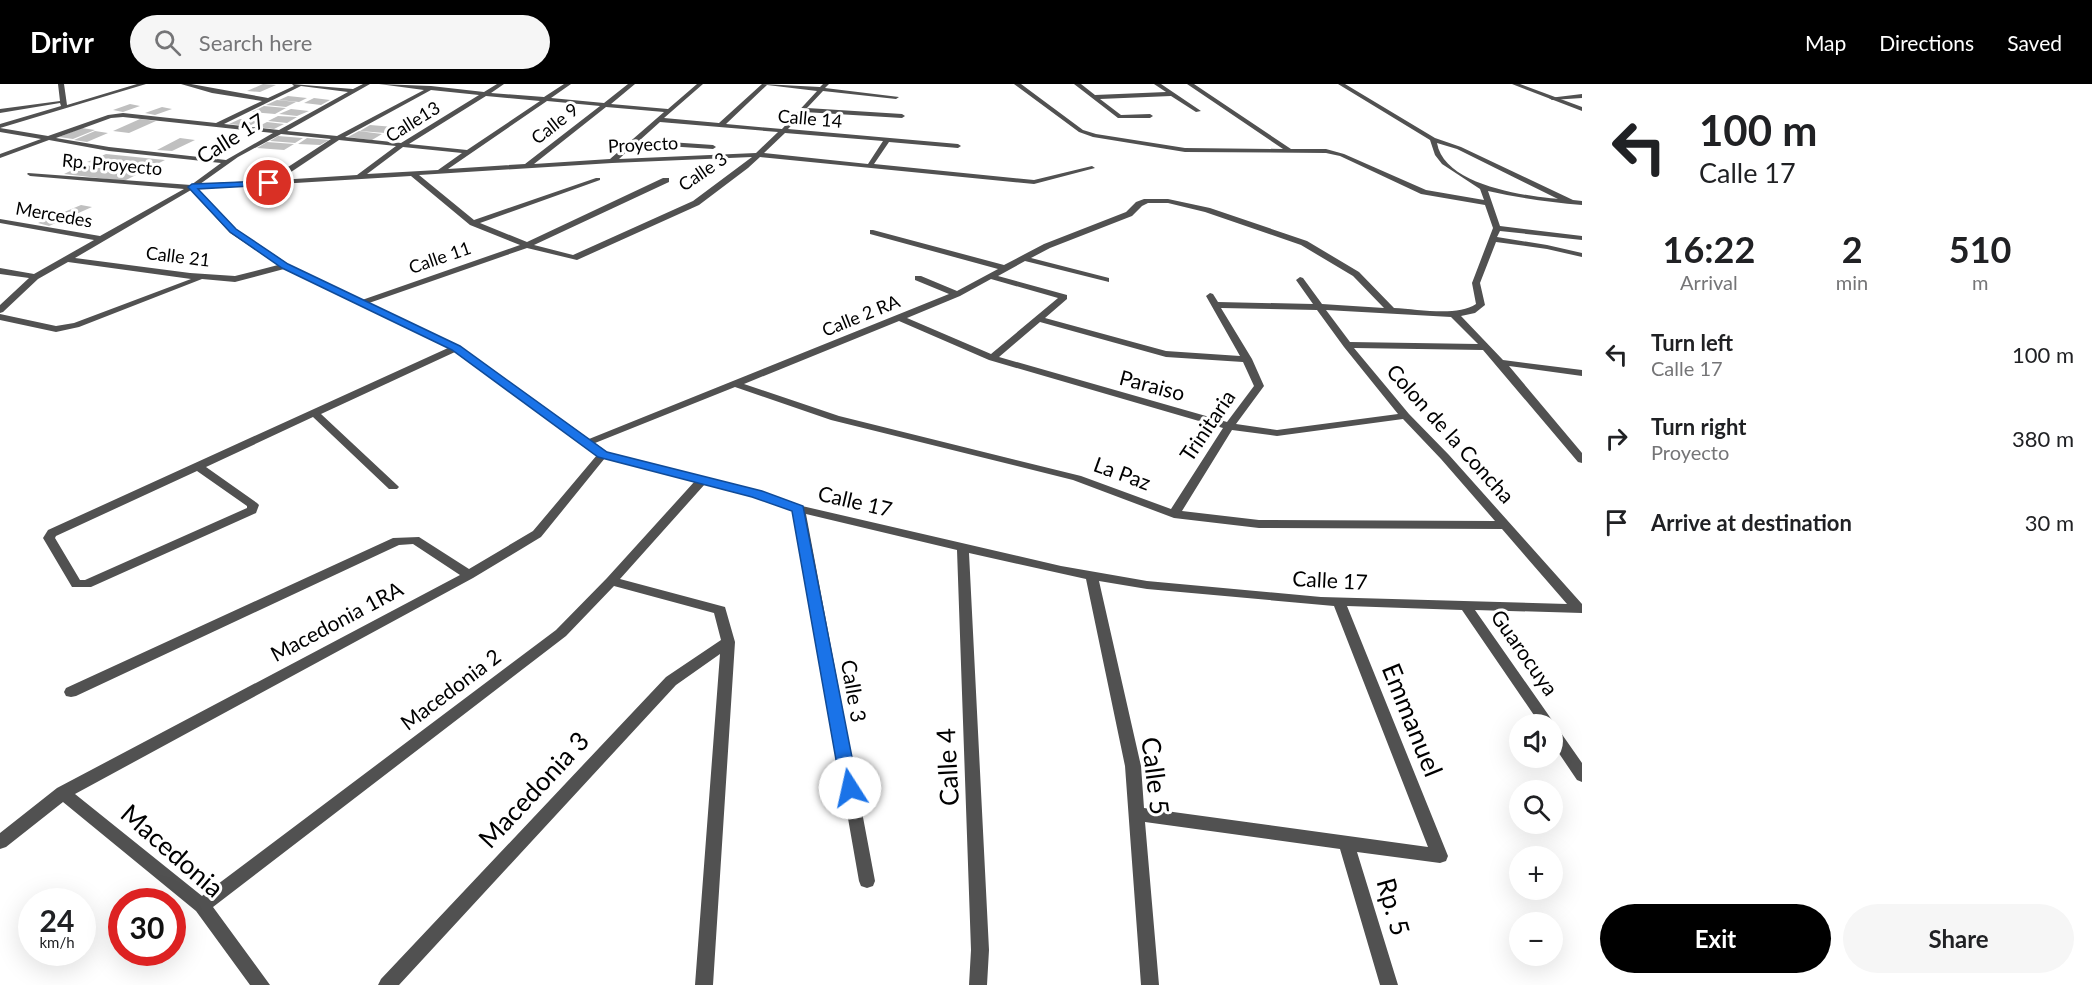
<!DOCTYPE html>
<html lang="en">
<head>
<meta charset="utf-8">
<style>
	body { margin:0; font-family:Lato,sans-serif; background:#f6f6f6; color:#202124; height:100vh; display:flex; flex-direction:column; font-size:22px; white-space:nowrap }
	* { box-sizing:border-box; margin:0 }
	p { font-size:20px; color:#757577 }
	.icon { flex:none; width:33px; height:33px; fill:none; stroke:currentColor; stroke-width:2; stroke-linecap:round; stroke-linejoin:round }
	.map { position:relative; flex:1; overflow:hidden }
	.panel { display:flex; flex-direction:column; background:#fff; width:510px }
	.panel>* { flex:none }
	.banner { background:#fff; color:#202124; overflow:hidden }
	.tools { position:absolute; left:1509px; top:630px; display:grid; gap:12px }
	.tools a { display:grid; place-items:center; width:54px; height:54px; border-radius:50%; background:#fff; box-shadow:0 6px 24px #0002; font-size:30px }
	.speed { position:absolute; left:18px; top:804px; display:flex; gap:12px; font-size:30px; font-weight:700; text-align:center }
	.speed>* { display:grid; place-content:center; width:78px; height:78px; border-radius:50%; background:#fff; box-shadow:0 6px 24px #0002; line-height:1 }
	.speed small { font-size:15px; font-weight:400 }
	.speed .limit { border:9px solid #d22; background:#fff; color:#111 }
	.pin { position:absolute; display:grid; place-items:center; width:51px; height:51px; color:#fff; margin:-26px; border:3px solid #fff; border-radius:50%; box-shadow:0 2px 6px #0007 }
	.me { position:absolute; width:66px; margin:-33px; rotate:350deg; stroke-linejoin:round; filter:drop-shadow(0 0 4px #0008) }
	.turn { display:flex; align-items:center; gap:21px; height:126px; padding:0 18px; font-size:27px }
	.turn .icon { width:78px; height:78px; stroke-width:2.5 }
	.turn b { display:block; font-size:42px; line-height:51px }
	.eta { display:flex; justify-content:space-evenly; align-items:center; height:102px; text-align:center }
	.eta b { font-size:36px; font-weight:700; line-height:42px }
	.button { display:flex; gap:12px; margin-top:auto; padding:12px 18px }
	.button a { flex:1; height:69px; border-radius:36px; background:#000; color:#fff; font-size:24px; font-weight:700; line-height:69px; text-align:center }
	.button a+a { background:#f6f6f6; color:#202124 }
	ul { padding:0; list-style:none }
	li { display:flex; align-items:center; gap:18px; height:84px; padding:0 18px }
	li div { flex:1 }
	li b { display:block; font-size:22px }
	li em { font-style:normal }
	header { display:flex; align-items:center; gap:36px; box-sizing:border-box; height:84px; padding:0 30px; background:#000; color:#fff }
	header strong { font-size:28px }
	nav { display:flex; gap:33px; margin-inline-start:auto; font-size:21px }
	.search { width:420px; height:54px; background:#f6f6f6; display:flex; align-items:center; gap:15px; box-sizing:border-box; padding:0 21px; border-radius:33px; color:#757577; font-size:22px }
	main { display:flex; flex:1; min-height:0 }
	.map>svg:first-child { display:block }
	.building { fill:#c0c0c0 }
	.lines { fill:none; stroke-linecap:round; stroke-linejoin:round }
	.minor { fill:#515151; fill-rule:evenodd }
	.tertiary { fill:#515151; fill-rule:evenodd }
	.route { fill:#1a73e8; stroke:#114b97; stroke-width:1.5 }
	.labels { text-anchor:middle; stroke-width:6; stroke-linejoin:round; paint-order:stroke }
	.far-street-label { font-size:18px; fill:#000; stroke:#fff }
	.street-label { font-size:21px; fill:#000; stroke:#fff }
	.near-street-label { font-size:26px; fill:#000; stroke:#fff }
</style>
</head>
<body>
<header>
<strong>Drivr</strong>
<div class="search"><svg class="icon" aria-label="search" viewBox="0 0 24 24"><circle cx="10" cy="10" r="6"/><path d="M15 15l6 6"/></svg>Search here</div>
<nav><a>Map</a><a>Directions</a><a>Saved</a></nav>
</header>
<main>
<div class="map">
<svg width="1582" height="901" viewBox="0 0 1582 901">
	<rect width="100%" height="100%" fill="#fff"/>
	<!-- building -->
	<path class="building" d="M263 0 276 1 260 8 247 7Z
		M288 12 307 14 299 18 279 16Z
		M314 14 330 16 321 21 304 19Z
		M277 16 296 18 286 23 266 21Z
		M130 20 140 22 123 28 113 26Z
		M264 22 286 24 275 30 252 28Z
		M162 23 172 25 155 31 145 29Z
		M291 25 309 27 297 32 279 30Z
		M278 32 297 33 287 39 268 37Z
		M140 35 156 37 129 49 113 47Z
		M240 35 259 37 249 42 229 40Z
		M267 38 284 40 274 45 257 43Z
		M370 41 394 43 385 49 360 47Z
		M82 44 95 46 73 55 59 53Z
		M95 47 108 49 87 58 74 56Z
		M359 47 382 50 372 56 348 53Z
		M278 52 303 54 295 59 270 57Z
		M180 54 195 56 172 67 157 66Z
		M307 54 329 56 320 61 298 60Z
		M267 58 294 60 284 66 257 64Z
		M106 70 165 76 147 85 87 78Z
		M83 81 142 88 124 97 64 90Z
		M81 121 92 123 49 142 38 139Z"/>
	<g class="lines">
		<!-- minor -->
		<path class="minor" d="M58 0H64L67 21 137 0H146L0 44V40L61 22 60 19 0 29V25L60 17Z
			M181 0H191L268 14 294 2 292 0 353 5 363 0H370L287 47 337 52 424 6 379 0 431 2 484 8 497 0H504L491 9 544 13 564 0H571L551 14 604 19 628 0H635L611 20 668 25 697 0H703L664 34 719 39 762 0 820 3 823 0H829L825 4 899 13 896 15 823 7 807 24 902 30 905 32 902 34 804 28 788 45 958 60 961 62 958 64 889 58 874 80 1034 96 1092 82 1095 84 1034 100 760 73 748 84 699 121 577 176 527 164 369 219 459 262 589 355 949 210 915 196V192H921L957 207 998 185 870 150V146H873L1004 181 1044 160 1126 128 1136 118 1144 115H1168L1210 124 1307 157 1359 188 1394 224C1418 225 1457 233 1476 220L1472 199 1493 144 1485 121 1421 110 1340 72 1326 69 1185 68 1093 53 1079 48 1014 0H1021L1083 46 1096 50 1185 64 1283 65 1187 0H1194L1291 65H1326L1344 70 1426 106 1484 116 1480 105 1442 80 1435 71 1430 56 1338 0H1345L1435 54 1461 63 1573 116 1582 117V121C1550 118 1519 114 1488 107L1500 142 1582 152V156L1500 147 1497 153 1547 161 1582 169V173L1547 165 1496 158 1480 199 1485 221 1475 229 1461 232 1503 276 1582 286V292L1509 282 1582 369V379L1578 378 1483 266 1354 264 1409 330 1449 371 1582 520V529L1475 526 1582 679V698L1577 696 1552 659V640H1540L1462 526 1347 522 1448 772 1446 777 1440 779 1357 768 1398 901H1380L1340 765 1145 738 1159 901H1141L1125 682 1086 495 969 469 989 866 987 901H969L971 866 957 466 806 430 875 797 873 802 867 804 861 802 859 797 794 427 753 412 705 400 620 495 725 523 735 558 713 901H695L720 570 676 601 399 901H378L381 895 666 593 721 556 714 529 614 502 566 552 213 823 270 901H250L196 827 63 718 6 763 0 765V749L57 704 460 491 413 460 399 461 76 612 71 613 66 612 64 608 66 604 393 454 419 453 469 485 533 447 597 371 455 268 321 330 397 401 399 403 397 405H389L313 333 206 383 257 419 259 421 256 429 91 503H72L43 454 48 446 448 264 284 185 235 198 202 195 79 243 56 248 0 236V230L56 242 74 239 191 195 68 178 38 195 3 228 0 229V221L29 194 0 190V184L34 190 94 156 0 139V135L100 152 184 105 30 92 27 90 28 89 191 101 221 79 109 67 49 56 0 74V70L41 55 0 48V44L48 52 108 31 123 29 216 39 262 17 212 9ZM767 1 817 7 782 45 726 40ZM301 2 348 8 279 46 224 40ZM431 6 479 11 401 59 345 53ZM486 12 540 17 467 66 409 60ZM547 17 600 22 525 80 448 85ZM606 23 664 28 610 75 534 80ZM123 33 273 49 226 76 109 63 56 54 111 34ZM660 38 778 48 756 69 619 75 635 60 713 65 716 63 713 61 640 56ZM785 49 883 57 868 80 764 69ZM281 50 331 55 268 96 200 100 238 73ZM339 56 396 62 357 91 279 96ZM1437 59 1457 65 1558 115C1524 112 1444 101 1437 59ZM403 63 462 69 438 86 367 90ZM752 73 693 117 573 171 534 161 669 98V94H663L527 158 480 139 600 96V94H596L474 136 419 91 612 79ZM411 92 470 141 520 161 362 216 288 180 236 145 198 105ZM191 106 230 149 278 181 235 192 190 189 75 174ZM1148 119H1168L1205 128 1301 161 1353 192 1384 224 1322 220 1303 194 1300 193 1296 196 1313 220 1218 218 1213 210 1210 209 1206 212 1240 272 1166 267 1045 234 1067 215V211L998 192 1025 177 1109 198V194L1031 174 1050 164 1132 132 1142 122ZM991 195 1058 214 991 270 907 234 960 212ZM1221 224 1317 226 1344 263 1398 330 1277 346 1236 340 1264 302 1252 275ZM1326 226 1451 233 1478 260 1350 258ZM899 237 989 276 1223 344 1171 425 1081 392 839 332 744 300ZM1040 238 1166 273 1243 278 1254 302 1227 338 999 273ZM735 303 831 336 1073 396 1174 434 1259 444 1502 445 1567 520 1321 513 1147 497 1061 482 802 422 761 408 607 368 595 359ZM1403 335 1441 375 1495 437 1259 436 1182 427 1232 346 1277 352ZM605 374 695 397 607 494 556 546 202 812 75 710 473 494 541 453ZM197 387 247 422V424L85 496H80L55 454 56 452ZM1099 497 1147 505 1334 522 1428 763 1144 724 1141 682Z
			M1074 0H1081L1095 11 1166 8 1154 0H1161L1201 27 1196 28 1171 12 1100 15 1121 31 1150 30 1153 32 1150 34H1118Z
			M1582 10V14L1552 16 1549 14Z"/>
		<!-- tertiary -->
		<path class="tertiary" d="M1512 0H1520L1582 23V27Z"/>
	</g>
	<!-- route -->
	<path class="route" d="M272 97 273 99 269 101 198 105 236 145 288 180 460 262 607 368 762 407 803 422 858 704 856 709 850 711 843 709 841 704 792 427 752 413 598 373 452 266 282 184 230 148 188 103 192 100Z"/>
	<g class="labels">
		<!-- far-street labels -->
		<g class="far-street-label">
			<text transform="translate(810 35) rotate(5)" y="6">Calle 14</text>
			<text transform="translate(413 38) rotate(-32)" y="6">Calle13</text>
			<text transform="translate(555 40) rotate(-38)" y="6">Calle 9</text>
			<text transform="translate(643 61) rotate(-3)" y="6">Proyecto</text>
			<text transform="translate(112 81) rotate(5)" y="6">Rp. Proyecto</text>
			<text transform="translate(703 88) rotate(-34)" y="6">Calle 3</text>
			<text transform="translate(54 131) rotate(10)" y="6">Mercedes</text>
			<text transform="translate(178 173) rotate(7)" y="6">Calle 21</text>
			<text transform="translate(440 174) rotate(-19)" y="6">Calle 11</text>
			<text transform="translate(861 232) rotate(-22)" y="6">Calle 2 RA</text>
		</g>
		<!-- street labels -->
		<g class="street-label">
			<text transform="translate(231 55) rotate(-32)" y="7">Calle 17</text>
			<text transform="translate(1152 302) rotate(15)" y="7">Paraiso</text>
			<text transform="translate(1208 342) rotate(-56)" y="7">Trinitaria</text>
			<text transform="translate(1450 350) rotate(48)" y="7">Colon de la Concha</text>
			<text transform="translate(1122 390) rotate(20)" y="7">La Paz</text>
			<text transform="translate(855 418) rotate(13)" y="7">Calle 17</text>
			<text transform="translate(1330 497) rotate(3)" y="7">Calle 17</text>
			<text transform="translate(337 538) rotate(-28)" y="7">Macedonia 1RA</text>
			<text transform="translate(1524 569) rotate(55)" y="7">Guarocuya</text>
			<text transform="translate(451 606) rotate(-37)" y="7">Macedonia 2</text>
			<text transform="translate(853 607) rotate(80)" y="7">Calle 3</text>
		</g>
		<!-- near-street labels -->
		<g class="near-street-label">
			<text transform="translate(1412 636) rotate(68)" y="9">Emmanuel</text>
			<text transform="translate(948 683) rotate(-93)" y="9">Calle 4</text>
			<text transform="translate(1155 692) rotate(83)" y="9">Calle 5</text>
			<text transform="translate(534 706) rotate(-47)" y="9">Macedonia 3</text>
			<text transform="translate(172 767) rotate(41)" y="9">Macedonia</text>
			<text transform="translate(1393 823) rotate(74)" y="9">Rp. 5</text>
		</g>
	</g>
</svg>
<div class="tools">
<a><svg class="icon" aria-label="sound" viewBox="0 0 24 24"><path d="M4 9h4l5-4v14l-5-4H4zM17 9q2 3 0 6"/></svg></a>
<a><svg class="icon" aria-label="search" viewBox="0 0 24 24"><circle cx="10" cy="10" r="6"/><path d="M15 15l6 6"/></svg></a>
<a>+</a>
<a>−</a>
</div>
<div class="speed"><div>24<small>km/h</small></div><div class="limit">30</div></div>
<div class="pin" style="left:269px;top:99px;background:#d93025"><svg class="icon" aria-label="arrive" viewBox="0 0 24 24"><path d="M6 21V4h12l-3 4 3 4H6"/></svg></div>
<svg class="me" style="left:850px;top:704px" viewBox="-20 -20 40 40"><circle r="19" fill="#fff"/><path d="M0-13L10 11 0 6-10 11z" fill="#1a73e8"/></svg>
</div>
<section class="panel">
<div class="banner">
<div class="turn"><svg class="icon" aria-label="left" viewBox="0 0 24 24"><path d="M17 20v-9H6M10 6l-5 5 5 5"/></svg><div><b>100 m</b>Calle 17</div></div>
</div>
<div class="eta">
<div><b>16:22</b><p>Arrival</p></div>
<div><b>2</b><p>min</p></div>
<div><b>510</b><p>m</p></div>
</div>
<ul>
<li><svg class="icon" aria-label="left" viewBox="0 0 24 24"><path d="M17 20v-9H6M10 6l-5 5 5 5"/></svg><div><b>Turn left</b><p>Calle 17</p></div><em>100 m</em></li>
<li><svg class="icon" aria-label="right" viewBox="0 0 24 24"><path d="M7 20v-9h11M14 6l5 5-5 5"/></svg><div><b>Turn right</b><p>Proyecto</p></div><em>380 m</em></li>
<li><svg class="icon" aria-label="arrive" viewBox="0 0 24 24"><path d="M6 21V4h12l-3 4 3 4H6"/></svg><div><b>Arrive at destination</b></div><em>30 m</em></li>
</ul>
<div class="button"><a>Exit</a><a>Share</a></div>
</section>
</main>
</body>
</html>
